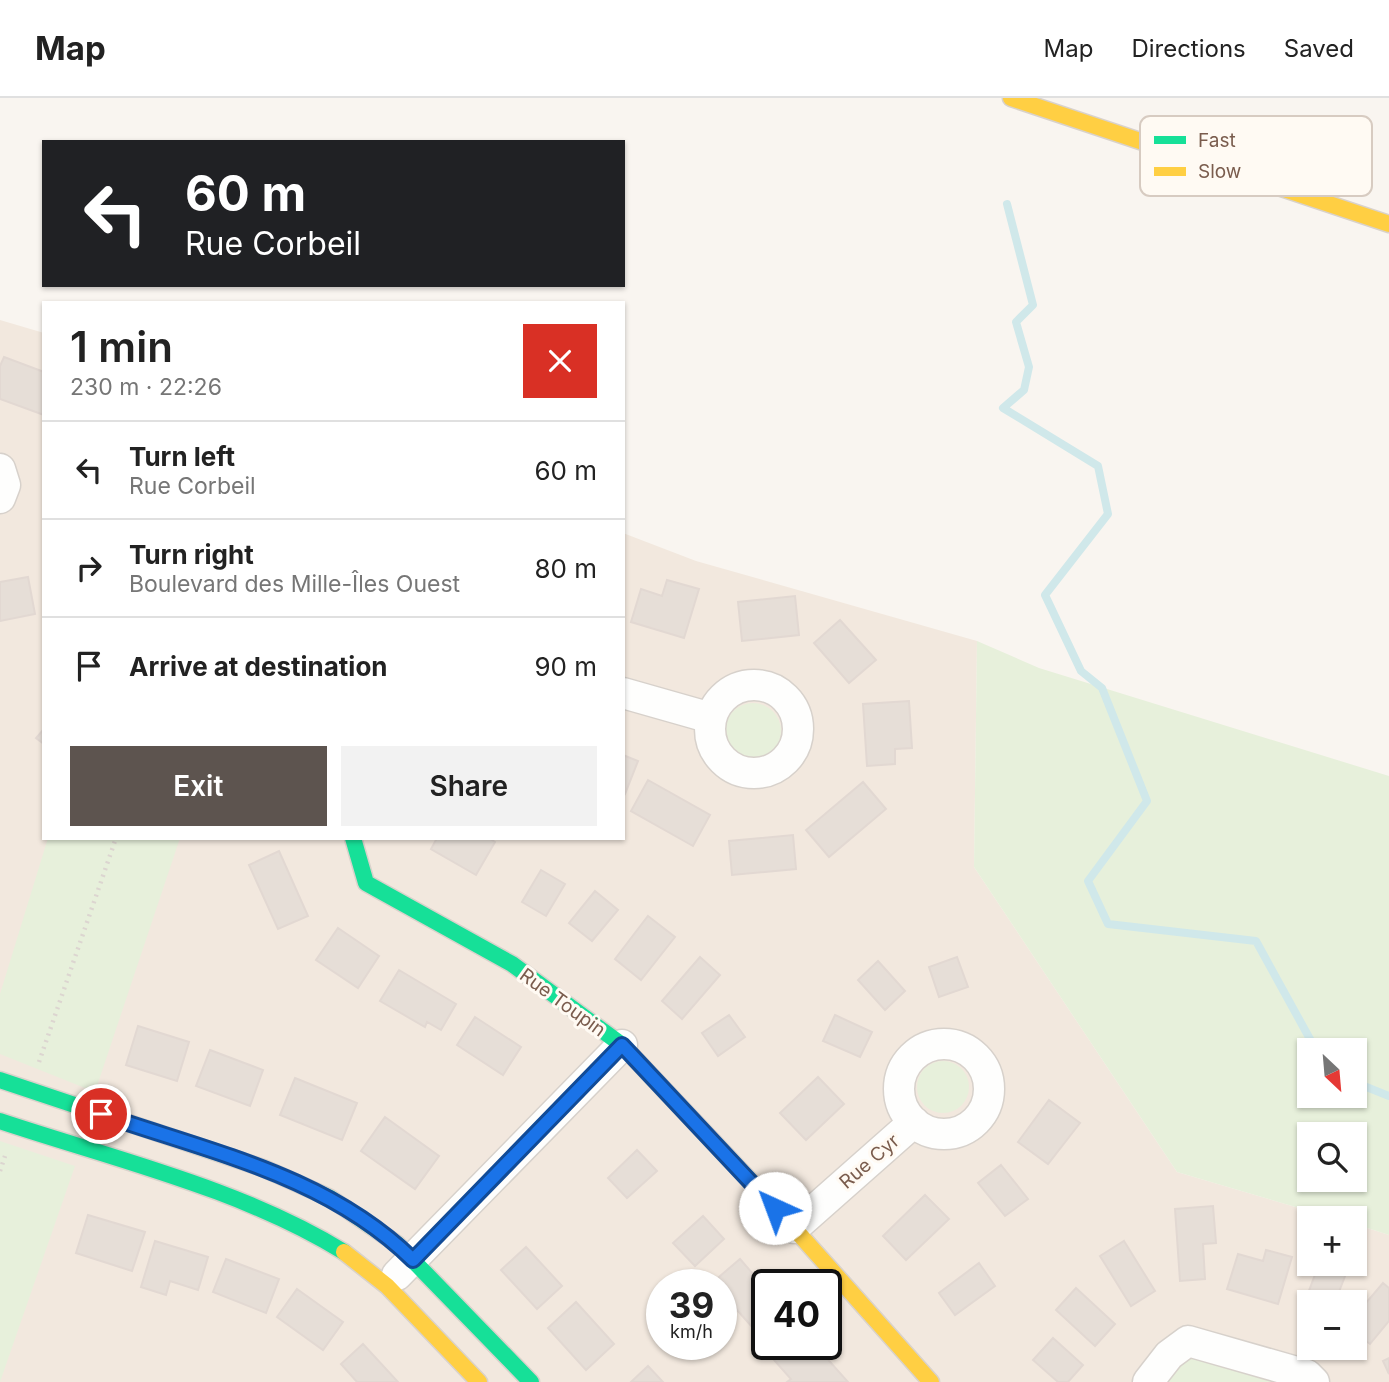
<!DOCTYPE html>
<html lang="en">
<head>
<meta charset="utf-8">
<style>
	body { margin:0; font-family:Inter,sans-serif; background:#f2f2f2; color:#222; height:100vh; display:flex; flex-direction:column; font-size:26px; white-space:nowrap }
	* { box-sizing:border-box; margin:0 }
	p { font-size:23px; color:#767676 }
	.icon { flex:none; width:38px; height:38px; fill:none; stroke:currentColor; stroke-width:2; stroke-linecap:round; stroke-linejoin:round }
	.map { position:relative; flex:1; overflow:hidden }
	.panel { position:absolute; left:42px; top:203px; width:583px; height:539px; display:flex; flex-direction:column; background:#fff; border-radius:0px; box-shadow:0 2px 5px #0004 }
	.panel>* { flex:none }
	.hud { position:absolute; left:42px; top:42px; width:583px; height:147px; border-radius:0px; box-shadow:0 2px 5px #0004; background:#202124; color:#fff; overflow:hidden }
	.needle { width:46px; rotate:154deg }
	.fabs { position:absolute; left:1297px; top:940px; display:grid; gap:14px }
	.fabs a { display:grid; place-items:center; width:70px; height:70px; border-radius:0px; background:#fff; box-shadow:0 2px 5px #0004; font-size:35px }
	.speed { position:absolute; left:646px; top:1171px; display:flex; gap:14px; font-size:35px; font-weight:700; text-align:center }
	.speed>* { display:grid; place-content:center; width:91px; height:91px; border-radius:50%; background:#fff; box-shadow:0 2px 5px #0004; line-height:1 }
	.speed small { font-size:18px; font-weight:400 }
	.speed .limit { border:4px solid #111; border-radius:10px; background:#fff; color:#111 }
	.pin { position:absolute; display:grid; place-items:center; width:60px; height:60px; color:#fff; margin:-30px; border:4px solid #fff; border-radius:50%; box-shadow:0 2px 7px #0007 }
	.me { position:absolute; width:77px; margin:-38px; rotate:317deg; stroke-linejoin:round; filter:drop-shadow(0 0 5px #0008) }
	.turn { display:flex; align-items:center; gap:24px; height:147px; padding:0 28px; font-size:32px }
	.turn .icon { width:91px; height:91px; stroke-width:2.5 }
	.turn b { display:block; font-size:49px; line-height:60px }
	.round { display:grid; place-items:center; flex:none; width:74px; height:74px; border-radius:0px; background:#f2f2f2 }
	.overview { display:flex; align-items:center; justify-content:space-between; height:119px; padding:0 28px }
	h1 { font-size:42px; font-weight:600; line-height:52px }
	.cta { display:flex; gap:14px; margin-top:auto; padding:14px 28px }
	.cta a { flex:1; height:80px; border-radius:0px; background:#5d544f; color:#fff; font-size:28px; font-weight:600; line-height:80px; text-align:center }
	.cta a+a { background:#f2f2f2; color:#222 }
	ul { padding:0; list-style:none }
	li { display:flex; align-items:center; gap:21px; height:98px; padding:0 28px; border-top:2px solid #e0e0e0 }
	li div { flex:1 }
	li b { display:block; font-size:26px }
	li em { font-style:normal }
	header { display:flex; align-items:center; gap:42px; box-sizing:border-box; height:98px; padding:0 35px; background:#fff; border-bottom:2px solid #e0e0e0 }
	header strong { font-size:33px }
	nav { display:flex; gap:38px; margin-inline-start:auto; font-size:24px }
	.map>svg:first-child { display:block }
	.residential { fill:#f2e8de; fill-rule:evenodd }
	.green { fill:#e7f0db; fill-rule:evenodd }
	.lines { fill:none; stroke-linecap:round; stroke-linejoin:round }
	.stream { stroke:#d0e8ea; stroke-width:8 }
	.building { fill:#e6ded7; stroke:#e2d8d2; stroke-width:2 }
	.street-casing { stroke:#d7d1cb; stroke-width:33 }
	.fast-casing { stroke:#d9d2cb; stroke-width:19 }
	.slow-casing { stroke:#d9d2cb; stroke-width:19 }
	.path { stroke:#dcd5d0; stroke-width:4.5; stroke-dasharray:2 5; stroke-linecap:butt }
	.street { stroke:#fefefd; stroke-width:30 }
	.fast { stroke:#16e098; stroke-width:16 }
	.slow { stroke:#ffcf43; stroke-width:16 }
	.route-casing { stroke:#114b97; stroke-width:18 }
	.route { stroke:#1a73e8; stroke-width:12 }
	.labels { text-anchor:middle; stroke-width:6; stroke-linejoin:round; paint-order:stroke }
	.street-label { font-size:19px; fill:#7a5c4d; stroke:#fffaf3 }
	.key { fill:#fffaf3; stroke:#d7cbc1; stroke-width:2 }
	.key-label { font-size:19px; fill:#7a5c4d }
</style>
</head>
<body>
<header>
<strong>Map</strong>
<nav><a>Map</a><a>Directions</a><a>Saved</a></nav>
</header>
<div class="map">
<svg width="1389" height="1284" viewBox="0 0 1389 1284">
	<rect width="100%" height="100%" fill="#f9f5f0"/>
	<!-- residential -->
	<path class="residential" d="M0 222 44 235V740H623V435L696 463 977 543 974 769 1177 1074 1333 1120H1309V1166H1354L1355 1126 1389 1137V1284H0ZM662 1186H721V1246H662ZM766 1186H826V1246H766ZM1309 1204H1354V1250H1309Z"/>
	<!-- green -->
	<path class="green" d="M977 543 1039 570 1389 678V1137L1355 1126 1354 1120H1333L1177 1074 974 769ZM1354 952V998H1309V952ZM1354 1036V1082H1309V1036Z
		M725 633a28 28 0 1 1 56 0a28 28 0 1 1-56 0Z
		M48 740H180L95 994 0 956V896Z
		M917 989a26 26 0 1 1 52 0a26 26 0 1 1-52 0Z
		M0 1043 75 1068 0 1284Z
		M1198 1256 1272 1284H1160L1175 1266Z"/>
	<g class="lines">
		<!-- stream -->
		<path class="stream" d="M1007 106 1033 207 1016 224 1029 269 1024 292 1003 310 1098 368 1108 416 1045 497 1081 573 1102 590 1147 703 1088 783 1108 826 1256 843 1316 952
			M1354 984 1389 998"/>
	</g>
	<!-- building -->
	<path class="building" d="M4 259 44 274V317L0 301V268Z
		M28 479 35 516 0 523V484Z
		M667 482 699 491 684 540 631 524 641 491 662 498Z
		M795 498 799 537 742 543 738 504Z
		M840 522 876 562 849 585 814 545Z
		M909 603 912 650 895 651V666L867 668 863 606Z
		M44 631V646L36 640Z
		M623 657 638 663 625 696 623 695Z
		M648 682 710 717 693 748 631 713Z
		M863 684 886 711 829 759 806 732Z
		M793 737 796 771 732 777 729 743Z
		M437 740H489L495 744 476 777 431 751Z
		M279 753 308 818 278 831 249 767Z
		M541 772 565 786 546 818 522 804Z
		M595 793 618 812 592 843 569 825Z
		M648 818 675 839 641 882 615 861Z
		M338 830 379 858 358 890 316 862Z
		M700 859 720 877 682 921 662 903Z
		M957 859 968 889 939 899 929 869Z
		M878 863 905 893 885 912 858 882Z
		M399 872 456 906 441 932 427 924 425 929 380 903Z
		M729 917 745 939 718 958 702 935Z
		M835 917 872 934 860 959 823 943Z
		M475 919 521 949 503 977 457 947Z
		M138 928 189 944 177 983 126 967Z
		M210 952 263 972 250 1008 196 988Z
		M818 979 844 1006 806 1042 780 1015Z
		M295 980 357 1005 342 1042 280 1017Z
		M1049 1002 1080 1025 1048 1066 1018 1044Z
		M385 1019 439 1058 415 1091 361 1053Z
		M637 1052 657 1073 627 1100 608 1080Z
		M1001 1067 1028 1101 1005 1118 978 1085Z
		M925 1097 949 1121 906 1162 883 1138Z
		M1213 1108 1216 1145 1203 1146 1205 1181 1180 1183 1175 1111Z
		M88 1117 145 1134 132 1173 76 1155Z
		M703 1118 724 1141 695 1168 673 1145Z
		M155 1143 208 1159 198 1192 170 1183 166 1197 141 1189Z
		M1124 1143 1155 1193 1131 1208 1100 1158Z
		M526 1149 562 1188 537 1211 501 1172Z
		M1266 1152 1292 1159 1278 1206 1227 1191 1238 1156 1263 1163Z
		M226 1161 279 1181 266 1215 213 1194Z
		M740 1161 766 1191V1221L754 1231 721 1194V1186L713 1184Z
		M979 1165 995 1188 955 1217 939 1195Z
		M1319 1166 1347 1173 1335 1204H1309V1217L1301 1214Z
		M1383 1185 1389 1190V1223L1370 1246 1354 1234V1219Z
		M1076 1190 1115 1226 1095 1248 1056 1212Z
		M297 1191 343 1224 323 1252 277 1219Z
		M576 1204 614 1246 586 1272 548 1230Z
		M1053 1240 1083 1267 1068 1284H1058L1033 1262Z
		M363 1246 398 1284H357L341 1266Z
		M776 1246H814L848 1284H787L791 1281 767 1254Z
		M1389 1260V1276L1383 1263Z
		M648 1268 663 1284H631Z"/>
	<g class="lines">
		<defs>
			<path id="street" d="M0 371 5 387 0 400
				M710 631a44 44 0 1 1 88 0a44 44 0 1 1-88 0Z
				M623 595 711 620
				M899 991a45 45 0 1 1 90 0a45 45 0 1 1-90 0Z
				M794 1130 914 1024
				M397 1177 622 947
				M1148 1284 1169 1257 1188 1243 1307 1277 1314 1284"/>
			<path id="fast" d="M353 740 366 785 512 866 622 947 776 1110
				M0 982 263 1070 330 1100 397 1146 531 1284
				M0 1023C114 1061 242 1091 344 1154"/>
			<path id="slow" d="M1011 0 1389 126
				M776 1110 931 1284
				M344 1154 387 1188 479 1284"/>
		</defs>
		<!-- street casing -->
		<use href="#street" class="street-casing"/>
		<!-- fast casing -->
		<use href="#fast" class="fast-casing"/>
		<!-- slow casing -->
		<use href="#slow" class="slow-casing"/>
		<!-- path -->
		<path class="path" d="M39 964 116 740
			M0 1073 5 1058"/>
		<!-- street -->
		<use href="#street" class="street"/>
		<!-- fast -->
		<use href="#fast" class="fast"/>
		<!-- slow -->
		<use href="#slow" class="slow"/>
	</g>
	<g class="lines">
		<defs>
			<path id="route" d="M101 1016C210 1054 328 1078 413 1162L622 947 775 1110"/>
		</defs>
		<!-- route casing -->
		<use href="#route" class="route-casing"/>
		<!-- route -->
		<use href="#route" class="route"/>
	</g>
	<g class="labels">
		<!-- street labels -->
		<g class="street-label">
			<text transform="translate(563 904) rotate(36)" y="7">Rue Toupin</text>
			<text transform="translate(869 1063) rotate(-41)" y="7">Rue Cyr</text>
		</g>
	</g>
	<!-- legend -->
	<rect x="1140" y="18" width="232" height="80" rx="10" class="key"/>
	<rect x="1154" y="38" width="32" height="8" fill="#16e098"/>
	<rect x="1154" y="69" width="32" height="9" fill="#ffcf43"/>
	<g class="key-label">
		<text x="1198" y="49">Fast</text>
		<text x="1198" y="80">Slow</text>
	</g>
</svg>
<div class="fabs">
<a><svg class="needle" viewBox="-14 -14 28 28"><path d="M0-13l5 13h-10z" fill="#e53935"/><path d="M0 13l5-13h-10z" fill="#767676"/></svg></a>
<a><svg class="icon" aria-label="search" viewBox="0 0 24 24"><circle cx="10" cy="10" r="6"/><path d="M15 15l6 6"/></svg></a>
<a>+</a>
<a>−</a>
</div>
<div class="speed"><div>39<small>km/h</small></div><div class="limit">40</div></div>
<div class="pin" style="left:101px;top:1016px;background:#d93025"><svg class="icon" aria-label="arrive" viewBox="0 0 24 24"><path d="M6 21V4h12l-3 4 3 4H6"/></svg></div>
<svg class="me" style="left:775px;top:1110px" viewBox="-20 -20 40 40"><circle r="19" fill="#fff"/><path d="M0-13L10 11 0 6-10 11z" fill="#1a73e8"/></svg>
<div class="hud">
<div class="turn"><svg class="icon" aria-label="left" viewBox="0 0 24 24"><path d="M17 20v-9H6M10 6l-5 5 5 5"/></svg><div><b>60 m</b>Rue Corbeil</div></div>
</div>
<section class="panel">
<div class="overview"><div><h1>1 min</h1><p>230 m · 22:26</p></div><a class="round" style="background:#d93025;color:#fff"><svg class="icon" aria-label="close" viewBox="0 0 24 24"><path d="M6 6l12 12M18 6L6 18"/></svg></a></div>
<ul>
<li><svg class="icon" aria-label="left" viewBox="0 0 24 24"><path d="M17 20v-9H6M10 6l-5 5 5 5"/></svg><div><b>Turn left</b><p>Rue Corbeil</p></div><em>60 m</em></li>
<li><svg class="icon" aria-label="right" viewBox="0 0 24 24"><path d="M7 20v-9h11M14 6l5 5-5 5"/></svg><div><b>Turn right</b><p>Boulevard des Mille-Îles Ouest</p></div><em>80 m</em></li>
<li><svg class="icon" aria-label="arrive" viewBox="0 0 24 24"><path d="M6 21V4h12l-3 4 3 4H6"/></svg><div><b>Arrive at destination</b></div><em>90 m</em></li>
</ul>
<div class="cta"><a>Exit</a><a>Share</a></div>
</section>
</div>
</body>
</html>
